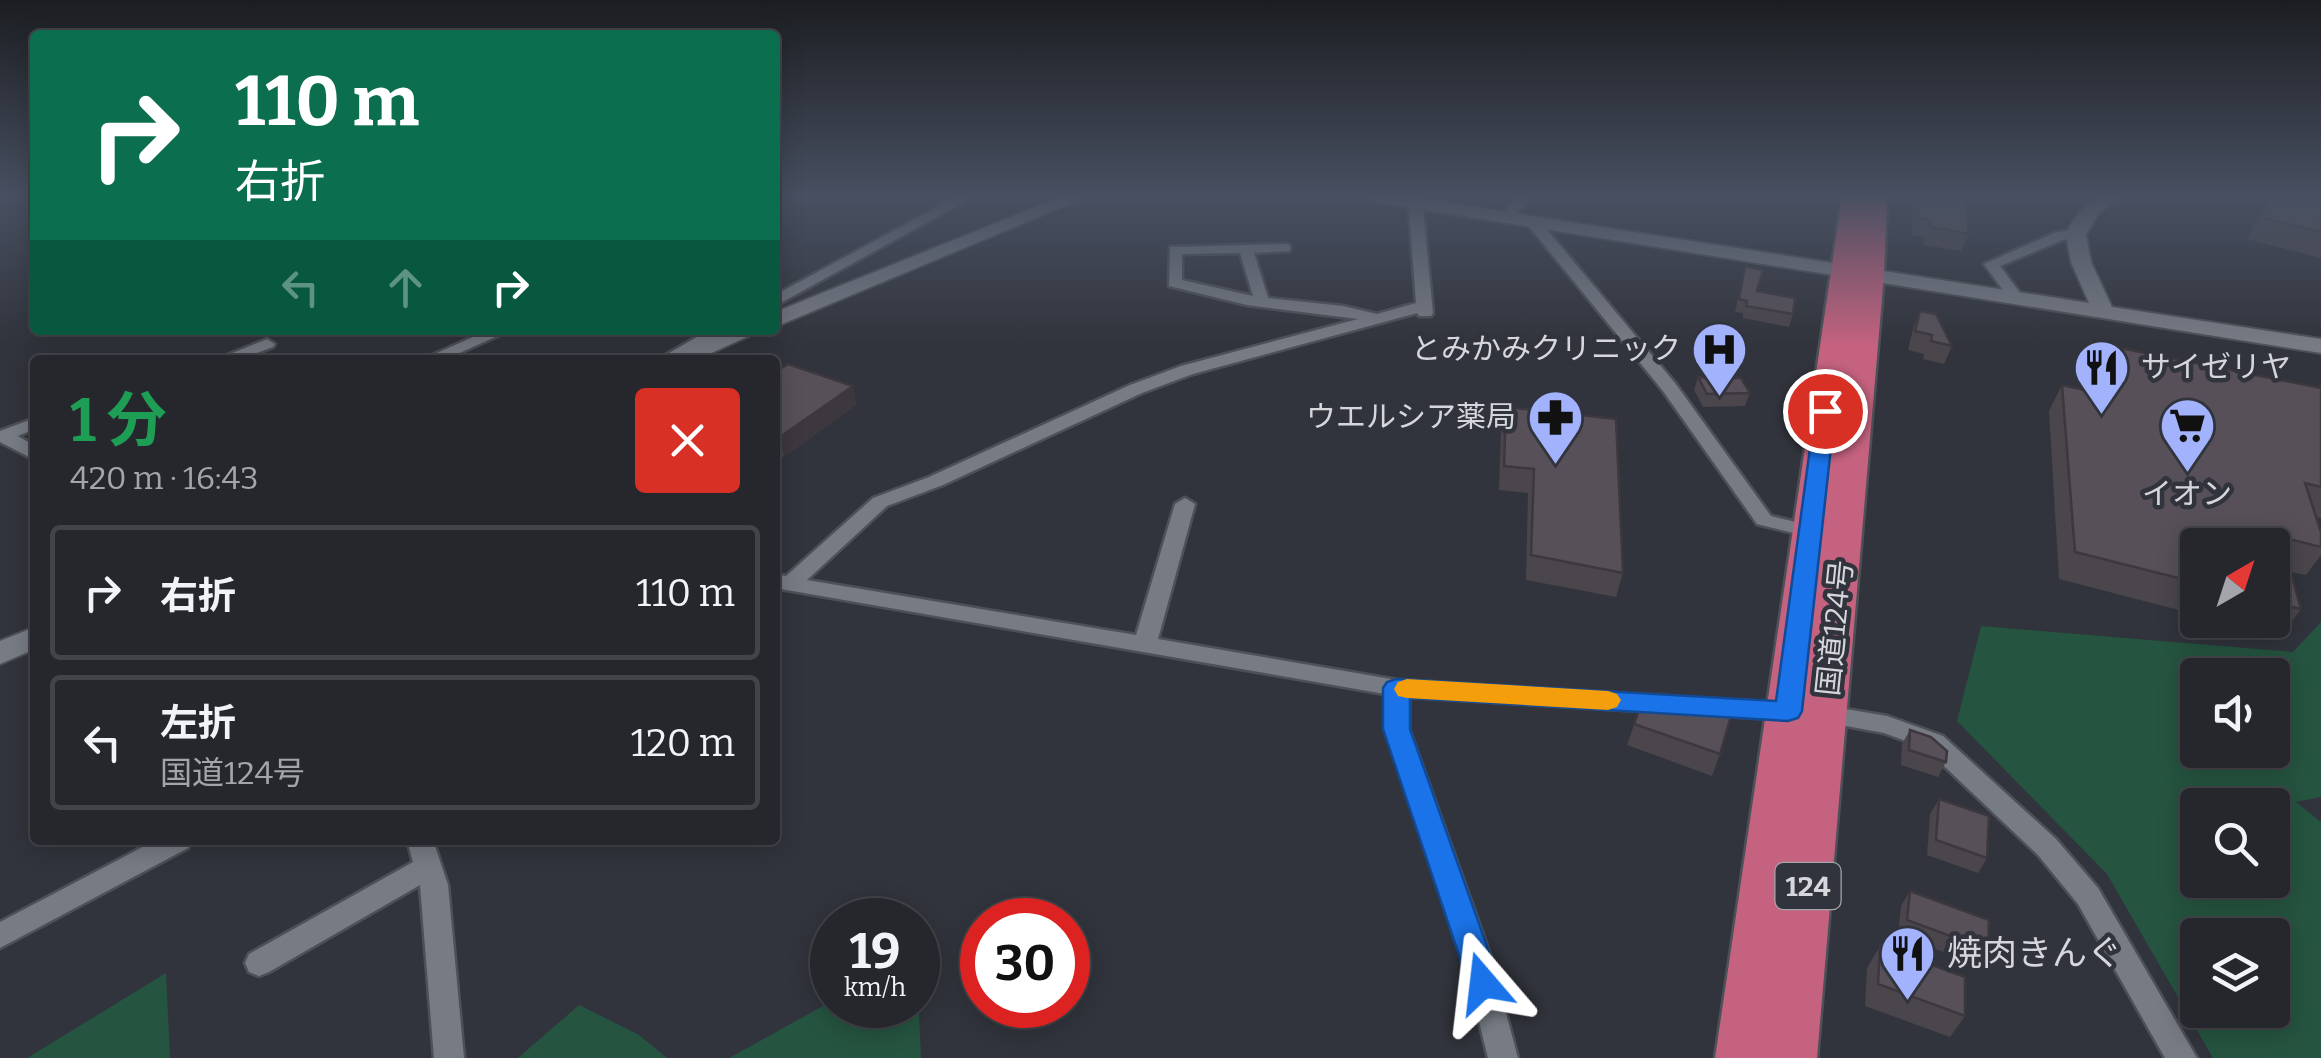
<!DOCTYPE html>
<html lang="ja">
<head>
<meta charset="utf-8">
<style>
	body { margin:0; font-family:Bitter,"Noto Sans JP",serif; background:#313339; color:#f1f3f6; height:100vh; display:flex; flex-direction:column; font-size:38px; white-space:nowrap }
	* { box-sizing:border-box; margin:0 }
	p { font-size:32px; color:#a3a5aa }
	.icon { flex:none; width:55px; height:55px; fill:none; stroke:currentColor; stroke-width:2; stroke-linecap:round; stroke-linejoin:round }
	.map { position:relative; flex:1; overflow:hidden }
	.details { position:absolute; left:30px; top:355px; width:750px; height:490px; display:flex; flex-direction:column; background:#25272d; border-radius:10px; box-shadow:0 5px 25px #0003,0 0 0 2px #424449 }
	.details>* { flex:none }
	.guide { position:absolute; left:30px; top:30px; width:750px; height:305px; border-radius:10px; box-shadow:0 5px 25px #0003,0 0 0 2px #424449; background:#0b6e4f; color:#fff; overflow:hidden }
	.needle { width:65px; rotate:39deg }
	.fabs { position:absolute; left:2180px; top:528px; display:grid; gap:20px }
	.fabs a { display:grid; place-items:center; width:110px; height:110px; border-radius:10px; background:#25272d; box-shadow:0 5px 25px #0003,0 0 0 2px #424449; font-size:50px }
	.speed { position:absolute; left:810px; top:898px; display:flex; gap:20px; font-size:50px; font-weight:700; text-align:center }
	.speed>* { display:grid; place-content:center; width:130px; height:130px; border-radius:50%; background:#25272d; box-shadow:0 5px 25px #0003,0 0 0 2px #424449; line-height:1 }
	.speed small { font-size:25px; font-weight:400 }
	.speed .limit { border:15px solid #d22; background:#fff; color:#111 }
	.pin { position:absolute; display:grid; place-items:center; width:85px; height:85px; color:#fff; margin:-42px; border:5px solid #fff; border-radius:50%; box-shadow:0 2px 10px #0007 }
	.me { position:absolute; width:110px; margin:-55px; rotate:343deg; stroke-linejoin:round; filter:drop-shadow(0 0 8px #0008) }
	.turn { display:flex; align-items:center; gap:35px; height:210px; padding:0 40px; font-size:45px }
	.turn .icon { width:130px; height:130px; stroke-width:2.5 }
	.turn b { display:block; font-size:70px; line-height:85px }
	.lanes { display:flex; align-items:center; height:95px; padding:0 40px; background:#0003; justify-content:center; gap:50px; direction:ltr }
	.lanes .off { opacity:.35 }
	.round { display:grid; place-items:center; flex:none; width:105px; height:105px; border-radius:10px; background:#313339 }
	.summary { display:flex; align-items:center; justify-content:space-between; height:170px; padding:0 40px }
	h1 { font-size:60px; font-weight:700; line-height:75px; color:#1e9e55 }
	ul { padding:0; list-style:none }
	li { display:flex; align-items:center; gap:30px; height:135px; margin:0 20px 15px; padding:0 20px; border:5px solid #424449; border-radius:10px }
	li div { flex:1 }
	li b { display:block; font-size:38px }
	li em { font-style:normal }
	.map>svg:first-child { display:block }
	.green { fill:#255440; fill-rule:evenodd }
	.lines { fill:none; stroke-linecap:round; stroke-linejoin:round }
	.minor-casing { stroke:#4e5057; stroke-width:5 }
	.tertiary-casing { stroke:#4e5057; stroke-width:4 }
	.trunk-casing { stroke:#4e5057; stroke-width:5 }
	.minor { fill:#777b84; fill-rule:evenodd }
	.tertiary { fill:#777b84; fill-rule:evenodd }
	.trunk { fill:#c4627f; fill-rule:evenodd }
	.wall { fill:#4b454c }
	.shaded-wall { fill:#3d383e }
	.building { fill:#575058; stroke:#3d383e; stroke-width:2.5 }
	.route { fill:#1a73e8; stroke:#114b97; stroke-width:2.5 }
	.slow { fill:#f59e0b }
	.labels { text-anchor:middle; stroke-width:9; stroke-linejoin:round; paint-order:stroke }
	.shield { fill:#31343c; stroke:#a4a6ac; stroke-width:2.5 }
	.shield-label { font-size:28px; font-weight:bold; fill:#d5d7dc }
	.poi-label { font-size:30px; fill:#d5d7dc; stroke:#31343c; text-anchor:end }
	.street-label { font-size:30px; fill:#d5d7dc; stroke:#31343c }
	.near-poi-label { font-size:35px; fill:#d5d7dc; stroke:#31343c; text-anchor:start }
</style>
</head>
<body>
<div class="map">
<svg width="2321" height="1058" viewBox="0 0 2321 1058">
	<rect width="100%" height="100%" fill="#31343c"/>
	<!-- green -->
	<path class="green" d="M2321 622V797L2296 802 2321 822V1058H2213L2107 874 1957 721 1981 626 2293 652ZM2198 675H2272V750H2198ZM2198 805H2272V880H2198ZM2198 935H2272V1010H2198Z
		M166 973 170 1058H27Z
		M918 994 921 1058H729L832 1001V1005H918Z
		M579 1005 639 1035 667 1058H518Z"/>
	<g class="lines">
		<defs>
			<path id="minor" d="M956 197H973L775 306V295Z
				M1408 197H1422L1433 313 1431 316H1419L1417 313 1193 374 1142 393 943 485 887 506 807 580 1136 635 1175 504 1185 498 1195 504 1158 639 1397 680 1801 705 1805 711 1801 717 1793 720 1409 697V729L1491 957 1518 1058H1488L1463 957 1385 729V694L775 588V574L786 576 873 498 929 477 1130 385 1181 366 1358 319 1247 305 1169 286 1170 247 1285 244 1290 245V251L1254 253 1268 298 1343 306 1377 314 1416 303ZM1240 253 1253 296 1182 280V254Z
				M1517 197H1531L1511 221H1501L1499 218Z
				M1528 219H1538L1675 383 1771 516 1825 529 1828 533 1825 537 1818 539 1757 524 1663 391 1528 225Z
				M2075 229 2082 233 2080 236 2063 240 2000 266 2023 297 2020 300H2010L1984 264 2054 233Z
				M489 330H502L504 333 444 360H421Z
				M709 330H729L677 360H657Z
				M267 339 275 344 273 347 238 360H215Z
				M35 418V429L18 436 35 446V460L0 442V431Z
				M1822 705 1887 716 1943 736 2056 839 2098 888 2197 1058H2165L2078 904 2038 855 1925 748 1884 733 1814 720 1810 714 1814 708Z
				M156 840H192L188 848 0 948V922Z
				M407 840H433L448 885 464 1058H434L420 885 269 972 259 976 249 972 245 963 249 954 413 862Z"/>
			<path id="tertiary" d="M1061 197H1086L775 327V312Z
				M1366 197H1409L2089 303 2071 262 2066 235C2077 208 2093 197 2121 197L2099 213 2086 235 2091 262 2112 307 2321 339V353L1375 202Z
				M731 330H762L696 360H665L668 355Z
				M35 627V649L0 664V641Z"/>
			<path id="trunk" d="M1842 197H1887L1884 275 1817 1058H1715Z"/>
		</defs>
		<!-- minor casing -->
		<use href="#minor" class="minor-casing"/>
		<!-- tertiary casing -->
		<use href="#tertiary" class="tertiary-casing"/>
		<!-- trunk casing -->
		<use href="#trunk" class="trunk-casing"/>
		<!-- minor -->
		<use href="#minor" class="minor"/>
		<!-- tertiary -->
		<use href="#tertiary" class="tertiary"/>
		<!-- trunk -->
		<use href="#trunk" class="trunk"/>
	</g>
	<!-- wall -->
	<path class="wall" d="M1917 197H1940L1969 234 1961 251 1924 245V237L1912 235V210Z
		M2321 197V258L2247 239 2259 217Z
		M1745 266 1757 291 1793 314 1789 327 1743 318V313L1735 312Z
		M1920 311 1952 346 1944 364 1923 359 1924 354 1908 350 1913 329Z
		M2100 344 2321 388V518L2316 517 2321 532V555L2306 575 2291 572 2301 609 2280 637 2215 620H2272V545H2198V615L2059 579 2049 411 2062 385 2090 391 2087 368Z
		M775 372 853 386 856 405 784 457 775 454Z
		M1698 377 1750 393 1745 406 1703 407 1694 390Z
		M1506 407 1623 573 1616 597 1526 580 1528 493 1499 490 1501 429Z
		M1645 693 1720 754 1712 776 1627 745Z
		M1910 730 1946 762 1938 777 1901 765 1902 744Z
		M1939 799 1987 858 1978 873 1927 855 1930 814Z
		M1910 891 1988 950 1978 965 1898 935 1901 906Z
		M1880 946 1965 1016 1950 1037 1865 1006 1867 968Z"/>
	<!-- shaded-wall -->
	<path class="shaded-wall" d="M853 386 856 405 784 457 780 437Z"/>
	<!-- building -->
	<path class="building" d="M1919 197H1940L1966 201 1969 234 1931 227V220L1918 218Z
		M2272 197H2321V232L2259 217Z
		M1745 266 1763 270 1757 291 1795 298 1793 314 1746 306 1747 301 1739 299Z
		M1920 311 1936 314 1952 346 1931 341 1932 335 1915 331Z
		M2100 344 2321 388V487L2305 483 2321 532V547L2281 537 2301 609 2272 602V545H2198V583L2075 552 2062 385 2107 395Z
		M788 364 853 386 780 437 775 435V372Z
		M1698 377 1741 378 1750 393 1707 394Z
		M1506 407 1616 419 1623 573 1531 555 1534 469 1504 466Z
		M1645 693 1667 694 1731 716 1720 754 1634 724Z
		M1910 730 1931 737 1947 751 1946 762 1909 750Z
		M1939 799 1989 816 1987 858 1936 840Z
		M1910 891 1989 920 1988 950 1907 920Z
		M1880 946 1965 977V1016L1878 984Z"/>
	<!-- sky -->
	<linearGradient id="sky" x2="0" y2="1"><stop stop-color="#1b1d21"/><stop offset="0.57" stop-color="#485061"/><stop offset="1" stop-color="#485061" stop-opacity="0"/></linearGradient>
	<rect width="2321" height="345" fill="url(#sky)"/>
	<!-- route -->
	<path class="route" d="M1825 405 1835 411 1802 711 1798 718 1788 721 1410 698V729L1500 983 1495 994 1483 998 1472 994 1383 729V688L1387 682 1396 679 1776 701 1815 411Z"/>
	<!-- slow -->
	<path class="slow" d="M1407 679 1608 691 1617 694 1621 700 1617 707 1608 710 1407 698 1398 696 1394 689 1398 682Z"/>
	<!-- icons -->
	<defs>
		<symbol id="hospital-pin" viewBox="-11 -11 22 30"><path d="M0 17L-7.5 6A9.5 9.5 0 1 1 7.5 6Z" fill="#a2b2fd" stroke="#31343c"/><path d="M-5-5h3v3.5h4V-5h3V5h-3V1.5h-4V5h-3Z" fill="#111"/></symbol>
		<symbol id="restaurant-pin" viewBox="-11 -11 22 30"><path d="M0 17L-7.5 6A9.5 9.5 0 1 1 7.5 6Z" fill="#a2b2fd" stroke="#31343c"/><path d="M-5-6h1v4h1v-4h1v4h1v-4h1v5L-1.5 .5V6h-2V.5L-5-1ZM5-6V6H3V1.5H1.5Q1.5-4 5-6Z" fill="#111"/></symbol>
		<symbol id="pharmacy-pin" viewBox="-11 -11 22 30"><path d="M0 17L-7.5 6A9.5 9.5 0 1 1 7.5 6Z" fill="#a2b2fd" stroke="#31343c"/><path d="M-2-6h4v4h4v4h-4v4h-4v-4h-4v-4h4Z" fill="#111"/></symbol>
		<symbol id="supermarket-pin" viewBox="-11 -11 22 30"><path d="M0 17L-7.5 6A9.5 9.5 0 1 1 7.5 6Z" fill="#a2b2fd" stroke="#31343c"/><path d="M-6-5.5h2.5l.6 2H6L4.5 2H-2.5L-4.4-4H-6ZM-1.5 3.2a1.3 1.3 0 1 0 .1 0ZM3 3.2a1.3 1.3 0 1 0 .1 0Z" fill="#111"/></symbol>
	</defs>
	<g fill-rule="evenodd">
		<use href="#hospital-pin" x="1688" y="318" width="63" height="86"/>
		<use href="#restaurant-pin" x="2070" y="336" width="63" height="86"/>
		<use href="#pharmacy-pin" x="1524" y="386" width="63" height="86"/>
		<use href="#supermarket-pin" x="2156" y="394" width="63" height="86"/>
		<use href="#restaurant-pin" x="1876" y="922" width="63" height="86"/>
	</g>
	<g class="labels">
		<!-- shield labels -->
		<rect class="shield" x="1775.5" y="863" width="65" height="46" rx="8"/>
		<g class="shield-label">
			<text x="1808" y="896">124</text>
		</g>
		<!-- poi labels -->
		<g class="poi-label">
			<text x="1681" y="359">とみかみクリニック</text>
			<text x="2141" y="377" text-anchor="start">サイゼリヤ</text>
			<text x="1516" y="427">ウエルシア薬局</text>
			<text x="2187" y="504" text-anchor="middle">イオン</text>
		</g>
		<!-- street labels -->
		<g class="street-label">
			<text transform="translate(1835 628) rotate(-84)" y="10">国道124号</text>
		</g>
		<!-- near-poi labels -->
		<g class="near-poi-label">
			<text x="1947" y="965">焼肉きんぐ</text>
		</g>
	</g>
</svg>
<div class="fabs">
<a><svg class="needle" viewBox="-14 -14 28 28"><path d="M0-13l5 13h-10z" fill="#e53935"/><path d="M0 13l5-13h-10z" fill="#a3a5aa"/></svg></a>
<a><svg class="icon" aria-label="sound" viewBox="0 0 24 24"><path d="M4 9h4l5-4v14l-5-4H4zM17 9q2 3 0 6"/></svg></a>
<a><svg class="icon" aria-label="search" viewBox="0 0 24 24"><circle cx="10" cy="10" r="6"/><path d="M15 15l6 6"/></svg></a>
<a><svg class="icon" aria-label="layers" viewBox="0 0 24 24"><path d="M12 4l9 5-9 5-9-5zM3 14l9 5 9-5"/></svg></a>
</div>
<div class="speed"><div>19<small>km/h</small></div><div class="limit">30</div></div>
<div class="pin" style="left:1825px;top:411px;background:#d93025"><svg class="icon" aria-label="arrive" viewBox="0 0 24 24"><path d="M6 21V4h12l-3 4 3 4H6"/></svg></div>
<svg class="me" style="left:1483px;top:983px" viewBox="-20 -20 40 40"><path d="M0-17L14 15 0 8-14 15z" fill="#1a73e8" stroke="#fff" stroke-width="4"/></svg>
<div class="guide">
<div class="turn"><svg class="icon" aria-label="right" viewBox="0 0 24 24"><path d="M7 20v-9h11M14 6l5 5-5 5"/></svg><div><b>110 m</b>右折</div></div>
<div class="lanes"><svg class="icon off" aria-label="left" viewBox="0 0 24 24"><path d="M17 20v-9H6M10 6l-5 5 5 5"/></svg><svg class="icon off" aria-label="ahead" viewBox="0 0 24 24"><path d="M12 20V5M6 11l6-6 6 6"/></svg><svg class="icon" aria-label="right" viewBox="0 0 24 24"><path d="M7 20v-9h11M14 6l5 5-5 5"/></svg></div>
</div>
<section class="details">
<div class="summary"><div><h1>1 分</h1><p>420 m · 16:43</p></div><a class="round" style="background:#d93025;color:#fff"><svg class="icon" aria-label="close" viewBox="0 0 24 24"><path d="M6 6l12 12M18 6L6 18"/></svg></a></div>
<ul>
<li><svg class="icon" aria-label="right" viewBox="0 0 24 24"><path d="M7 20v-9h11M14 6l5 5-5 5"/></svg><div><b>右折</b></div><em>110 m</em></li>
<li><svg class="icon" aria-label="left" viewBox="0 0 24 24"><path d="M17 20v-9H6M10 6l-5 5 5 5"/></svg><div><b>左折</b><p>国道124号</p></div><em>120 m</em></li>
</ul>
</section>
</div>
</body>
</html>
